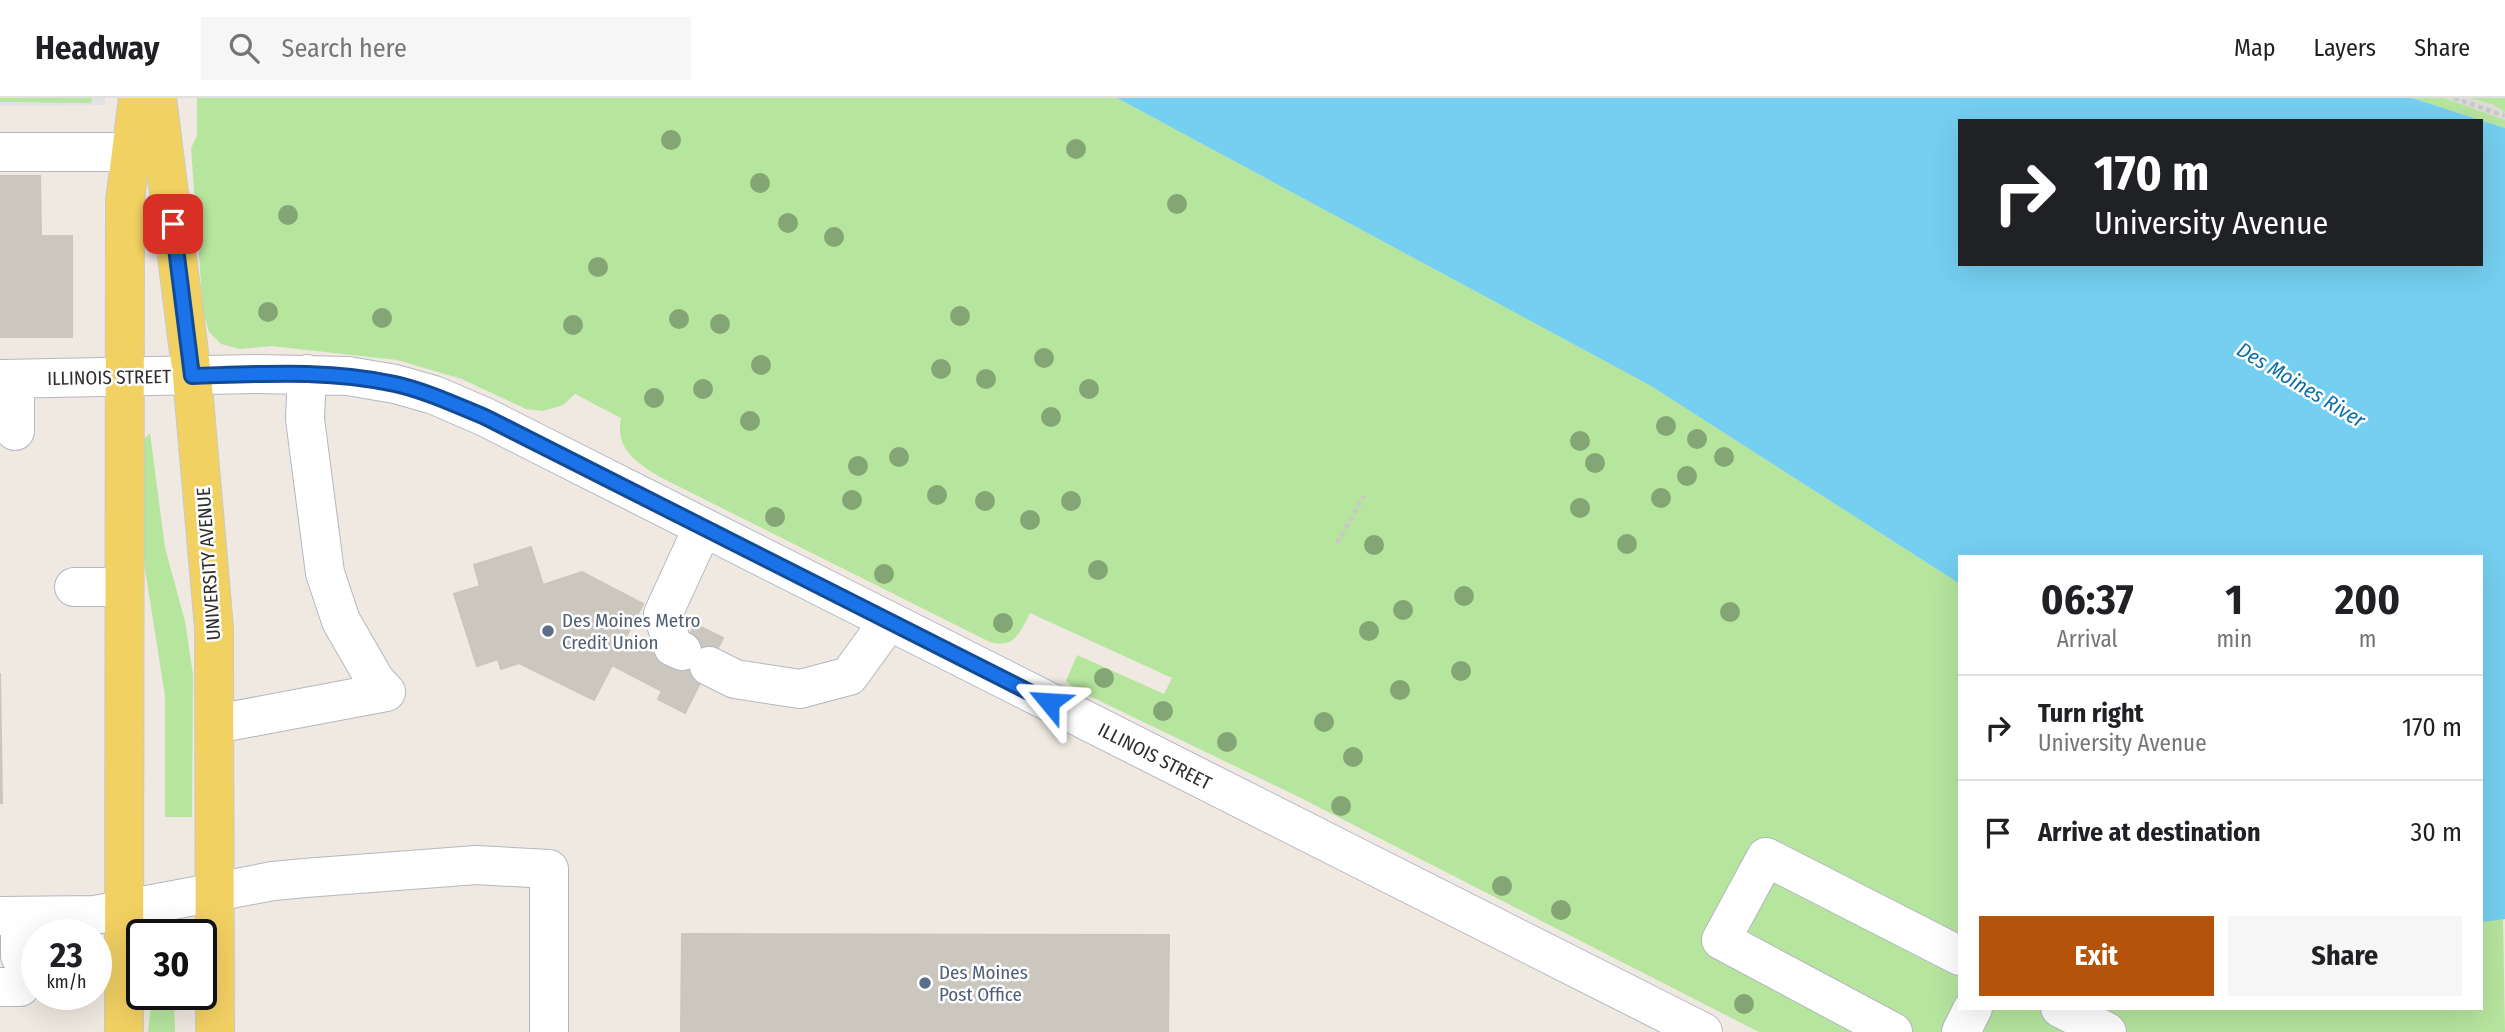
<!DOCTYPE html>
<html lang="en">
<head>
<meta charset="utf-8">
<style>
	body { margin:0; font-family:"Fira Sans Condensed",sans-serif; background:#f6f6f6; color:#202124; height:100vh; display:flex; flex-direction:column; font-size:26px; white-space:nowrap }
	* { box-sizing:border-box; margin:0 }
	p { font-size:23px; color:#757577 }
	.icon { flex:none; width:38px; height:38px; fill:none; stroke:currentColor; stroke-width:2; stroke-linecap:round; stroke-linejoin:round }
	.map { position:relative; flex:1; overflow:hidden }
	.side { position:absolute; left:1958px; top:457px; width:525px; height:455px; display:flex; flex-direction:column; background:#fff; border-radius:0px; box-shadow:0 7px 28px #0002 }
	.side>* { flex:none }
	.top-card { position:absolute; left:1958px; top:21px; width:525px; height:147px; border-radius:0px; box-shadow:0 7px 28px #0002; background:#202124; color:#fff; overflow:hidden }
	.speed { position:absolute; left:21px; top:821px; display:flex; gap:14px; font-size:35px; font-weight:700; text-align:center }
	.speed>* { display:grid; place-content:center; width:91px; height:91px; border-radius:50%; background:#fff; box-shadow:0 7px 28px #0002; line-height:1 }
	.speed small { font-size:18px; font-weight:400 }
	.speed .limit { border:4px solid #111; border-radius:10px; background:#fff; color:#111 }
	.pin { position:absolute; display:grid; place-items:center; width:60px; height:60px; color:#fff; margin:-30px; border-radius:14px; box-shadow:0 4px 10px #0006 }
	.me { position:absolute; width:77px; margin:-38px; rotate:297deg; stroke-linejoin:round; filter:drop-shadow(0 0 5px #0008) }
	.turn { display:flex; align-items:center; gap:24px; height:147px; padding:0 21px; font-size:32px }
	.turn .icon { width:91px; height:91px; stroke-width:2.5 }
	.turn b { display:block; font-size:49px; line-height:60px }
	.eta { display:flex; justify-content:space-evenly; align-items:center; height:119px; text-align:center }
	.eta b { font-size:42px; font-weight:700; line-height:49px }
	.action { display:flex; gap:14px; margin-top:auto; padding:14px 21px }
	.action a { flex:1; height:80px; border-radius:0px; background:#b45309; color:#fff; font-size:28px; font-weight:700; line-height:80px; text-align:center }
	.action a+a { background:#f6f6f6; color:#202124 }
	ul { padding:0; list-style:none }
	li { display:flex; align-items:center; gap:21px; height:105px; padding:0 21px; border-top:2px solid #e0e0e0 }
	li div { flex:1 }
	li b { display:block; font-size:26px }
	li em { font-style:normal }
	header { display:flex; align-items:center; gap:42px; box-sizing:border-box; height:98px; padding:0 35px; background:#fff; border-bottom:2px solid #e0e0e0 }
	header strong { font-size:33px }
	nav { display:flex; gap:38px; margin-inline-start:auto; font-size:24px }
	.search { width:490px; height:63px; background:#f6f6f6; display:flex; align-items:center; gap:18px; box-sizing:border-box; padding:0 24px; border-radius:0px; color:#757577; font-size:26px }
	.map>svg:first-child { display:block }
	.industrial { fill:#e3e1e8 }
	.green { fill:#b6e59e }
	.plaza { fill:#dfdcd8 }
	.water { fill:#75cff0; fill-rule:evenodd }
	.building { fill:#cbc7bf; stroke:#cbc5ba; stroke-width:2 }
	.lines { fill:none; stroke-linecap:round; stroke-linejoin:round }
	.minor-casing { stroke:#b4b7c1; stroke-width:40 }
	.major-casing { stroke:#c9c9c9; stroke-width:40 }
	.path { stroke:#c9c9c9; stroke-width:4.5; stroke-dasharray:5 3.5; stroke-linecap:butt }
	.minor { stroke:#fff; stroke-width:38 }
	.major { stroke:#f2d163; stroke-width:38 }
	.tree { fill:#84a574 }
	.route-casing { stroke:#114b97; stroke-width:18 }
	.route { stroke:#1a73e8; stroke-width:12 }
	.service-dot { fill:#5c6f8a; stroke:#fff; stroke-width:2.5 }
	.labels { text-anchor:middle; stroke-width:5; stroke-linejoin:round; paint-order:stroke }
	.street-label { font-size:19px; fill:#2e2e2e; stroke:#fff }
	.service-label { font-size:19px; fill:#4e5e75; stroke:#fff; text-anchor:start }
	.water-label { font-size:21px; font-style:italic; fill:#0d6fa3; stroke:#fff }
</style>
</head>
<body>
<header>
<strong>Headway</strong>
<div class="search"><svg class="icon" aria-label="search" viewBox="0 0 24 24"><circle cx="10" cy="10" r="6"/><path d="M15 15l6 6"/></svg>Search here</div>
<nav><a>Map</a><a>Layers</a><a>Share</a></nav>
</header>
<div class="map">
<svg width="2505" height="934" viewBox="0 0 2505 934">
	<rect width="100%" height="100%" fill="#efe9e1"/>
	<!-- industrial -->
	<path class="industrial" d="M0 0H105V7L0 8Z"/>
	<!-- green -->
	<path class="green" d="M0 0H92L91 5 0 4Z
		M197 0H1117L1651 288 1960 486V910H2482V824L2503 820 2505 934H1759L1297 698 1077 592 1066 583 1077 557 1164 596 1172 580 1030 515C1020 534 1015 551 990 544L660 379C636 364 615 351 621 320L575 296 563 307 543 313 526 311 462 281 397 262 271 248 240 251 221 246 209 234 203 213 191 50 197 38Z
		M2412 0H2505V30Z
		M150 335 165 450 185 523 193 577 192 719H165V598L144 465V341Z
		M152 896H174L175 934H148Z"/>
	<!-- plaza -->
	<path class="plaza" d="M2444 0H2469L2492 6 2505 14V22Z"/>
	<!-- water -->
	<path class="water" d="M1117 0H2412L2505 30V821L2482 824V458H1960V486L1651 288ZM1960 23H2482V166H1960Z"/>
	<!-- building -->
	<path class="building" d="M0 78H40L41 138H72V239H0Z
		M531 449 543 487 582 474 643 506 625 541 675 567 695 526 723 540 685 615 658 601 662 593 612 567 594 602 519 565 501 571 498 561 477 568 454 496 480 488 474 467Z
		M0 575 2 705H0Z
		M682 836 1169 837 1168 934H681Z"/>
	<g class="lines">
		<defs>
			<path id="minor" d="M0 54H131
				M307 276 305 321 325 475 341 523 375 582 386 594
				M0 281 257 276 348 278 395 286 434 297 485 319 1703 934
				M15 281V333
				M74 489H123
				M682 553 673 549 663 516 703 429
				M709 568 735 581 800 591 849 578 889 523
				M216 626 386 594
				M0 818 95 817 273 783 305 780 476 767 549 771V934
				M20 818V858
				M0 889H20
				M2060 910 2107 934
				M1893 934 1721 842 1766 759 1960 858
				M1961 934 1973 910"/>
			<path id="major" d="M157 0 192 278 214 530 215 934
				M124 934 125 103 138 0"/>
		</defs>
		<!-- minor casing -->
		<use href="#minor" class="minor-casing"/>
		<!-- major casing -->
		<use href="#major" class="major-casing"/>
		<!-- path -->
		<path class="path" d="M2454 0 2505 18
			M1337 445 1364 398"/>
		<!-- minor -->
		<use href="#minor" class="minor"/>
		<!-- major -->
		<use href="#major" class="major"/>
	</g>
	<!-- trees -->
	<g class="tree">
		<circle cx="671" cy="42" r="10"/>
		<circle cx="1076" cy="51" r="10"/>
		<circle cx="760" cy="85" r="10"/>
		<circle cx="1177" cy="106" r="10"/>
		<circle cx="288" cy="117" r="10"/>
		<circle cx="788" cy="125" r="10"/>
		<circle cx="834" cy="139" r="10"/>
		<circle cx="598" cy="169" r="10"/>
		<circle cx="268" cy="214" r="10"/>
		<circle cx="960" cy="218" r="10"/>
		<circle cx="382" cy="220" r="10"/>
		<circle cx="679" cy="221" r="10"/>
		<circle cx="720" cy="226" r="10"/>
		<circle cx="573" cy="227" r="10"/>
		<circle cx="1044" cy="260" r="10"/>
		<circle cx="761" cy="267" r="10"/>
		<circle cx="941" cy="271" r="10"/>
		<circle cx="986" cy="281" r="10"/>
		<circle cx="703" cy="291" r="10"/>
		<circle cx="1089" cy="291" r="10"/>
		<circle cx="654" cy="300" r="10"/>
		<circle cx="1051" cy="319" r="10"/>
		<circle cx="750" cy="323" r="10"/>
		<circle cx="1666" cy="328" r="10"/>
		<circle cx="1697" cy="341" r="10"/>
		<circle cx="1580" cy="343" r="10"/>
		<circle cx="899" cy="359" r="10"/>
		<circle cx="1724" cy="359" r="10"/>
		<circle cx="1595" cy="365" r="10"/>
		<circle cx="858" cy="368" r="10"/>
		<circle cx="1687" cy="378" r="10"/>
		<circle cx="937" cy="397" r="10"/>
		<circle cx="1661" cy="400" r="10"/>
		<circle cx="852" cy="402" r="10"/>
		<circle cx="985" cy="403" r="10"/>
		<circle cx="1071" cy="403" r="10"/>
		<circle cx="1580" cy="410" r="10"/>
		<circle cx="775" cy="419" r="10"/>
		<circle cx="1030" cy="422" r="10"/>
		<circle cx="1627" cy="446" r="10"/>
		<circle cx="1374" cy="447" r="10"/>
		<circle cx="1098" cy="472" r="10"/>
		<circle cx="884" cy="476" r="10"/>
		<circle cx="1464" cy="498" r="10"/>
		<circle cx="1403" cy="512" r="10"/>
		<circle cx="1730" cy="514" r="10"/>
		<circle cx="1003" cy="525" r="10"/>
		<circle cx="1369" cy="533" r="10"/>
		<circle cx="1461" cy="573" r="10"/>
		<circle cx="1104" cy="580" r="10"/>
		<circle cx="1400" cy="592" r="10"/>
		<circle cx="1163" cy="613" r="10"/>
		<circle cx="1324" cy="624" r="10"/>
		<circle cx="1227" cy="644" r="10"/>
		<circle cx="1353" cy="659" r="10"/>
		<circle cx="1341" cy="708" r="10"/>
		<circle cx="1502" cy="788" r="10"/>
		<circle cx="1561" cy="812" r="10"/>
		<circle cx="1744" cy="906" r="10"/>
	</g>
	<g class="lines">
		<defs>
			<path id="route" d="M173 126 192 278C260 276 329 271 395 286 426 293 456 307 485 319L1049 604"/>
		</defs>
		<!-- route casing -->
		<use href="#route" class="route-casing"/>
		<!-- route -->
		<use href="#route" class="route"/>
	</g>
	<!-- markers -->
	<g class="service-dot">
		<circle cx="548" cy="533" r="7"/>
		<circle cx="925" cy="885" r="7"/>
	</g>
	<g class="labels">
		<!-- street labels -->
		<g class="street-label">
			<text transform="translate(109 279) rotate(-1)" y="7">ILLINOIS STREET</text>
			<text transform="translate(208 466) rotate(-94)" y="7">UNIVERSITY AVENUE</text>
			<text transform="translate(1155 658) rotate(27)" y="7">ILLINOIS STREET</text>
		</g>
		<!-- service labels -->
		<g class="service-label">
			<text x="562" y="529">Des Moines Metro<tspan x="562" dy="22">Credit Union</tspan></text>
			<text x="939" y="881">Des Moines<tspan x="939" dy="22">Post Office</tspan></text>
		</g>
		<!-- water labels -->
		<g class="water-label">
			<text transform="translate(2301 287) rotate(31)" y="7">Des Moines River</text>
		</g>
	</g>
</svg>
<div class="speed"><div>23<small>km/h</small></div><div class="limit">30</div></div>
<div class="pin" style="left:173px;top:126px;background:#d93025"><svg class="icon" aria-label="arrive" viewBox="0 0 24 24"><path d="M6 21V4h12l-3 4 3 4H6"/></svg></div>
<svg class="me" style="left:1049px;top:604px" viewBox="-20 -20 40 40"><path d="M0-17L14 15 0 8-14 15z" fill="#1a73e8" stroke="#fff" stroke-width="4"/></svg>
<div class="top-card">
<div class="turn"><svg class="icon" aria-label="right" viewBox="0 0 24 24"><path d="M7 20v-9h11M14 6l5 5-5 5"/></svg><div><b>170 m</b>University Avenue</div></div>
</div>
<section class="side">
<div class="eta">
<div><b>06:37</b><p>Arrival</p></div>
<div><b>1</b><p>min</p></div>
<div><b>200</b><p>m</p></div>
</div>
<ul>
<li><svg class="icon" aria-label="right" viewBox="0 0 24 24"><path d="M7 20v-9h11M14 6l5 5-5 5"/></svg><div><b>Turn right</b><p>University Avenue</p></div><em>170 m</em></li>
<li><svg class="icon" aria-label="arrive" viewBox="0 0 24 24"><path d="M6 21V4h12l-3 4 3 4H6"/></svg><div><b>Arrive at destination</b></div><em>30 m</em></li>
</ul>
<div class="action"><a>Exit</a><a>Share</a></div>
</section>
</div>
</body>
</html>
